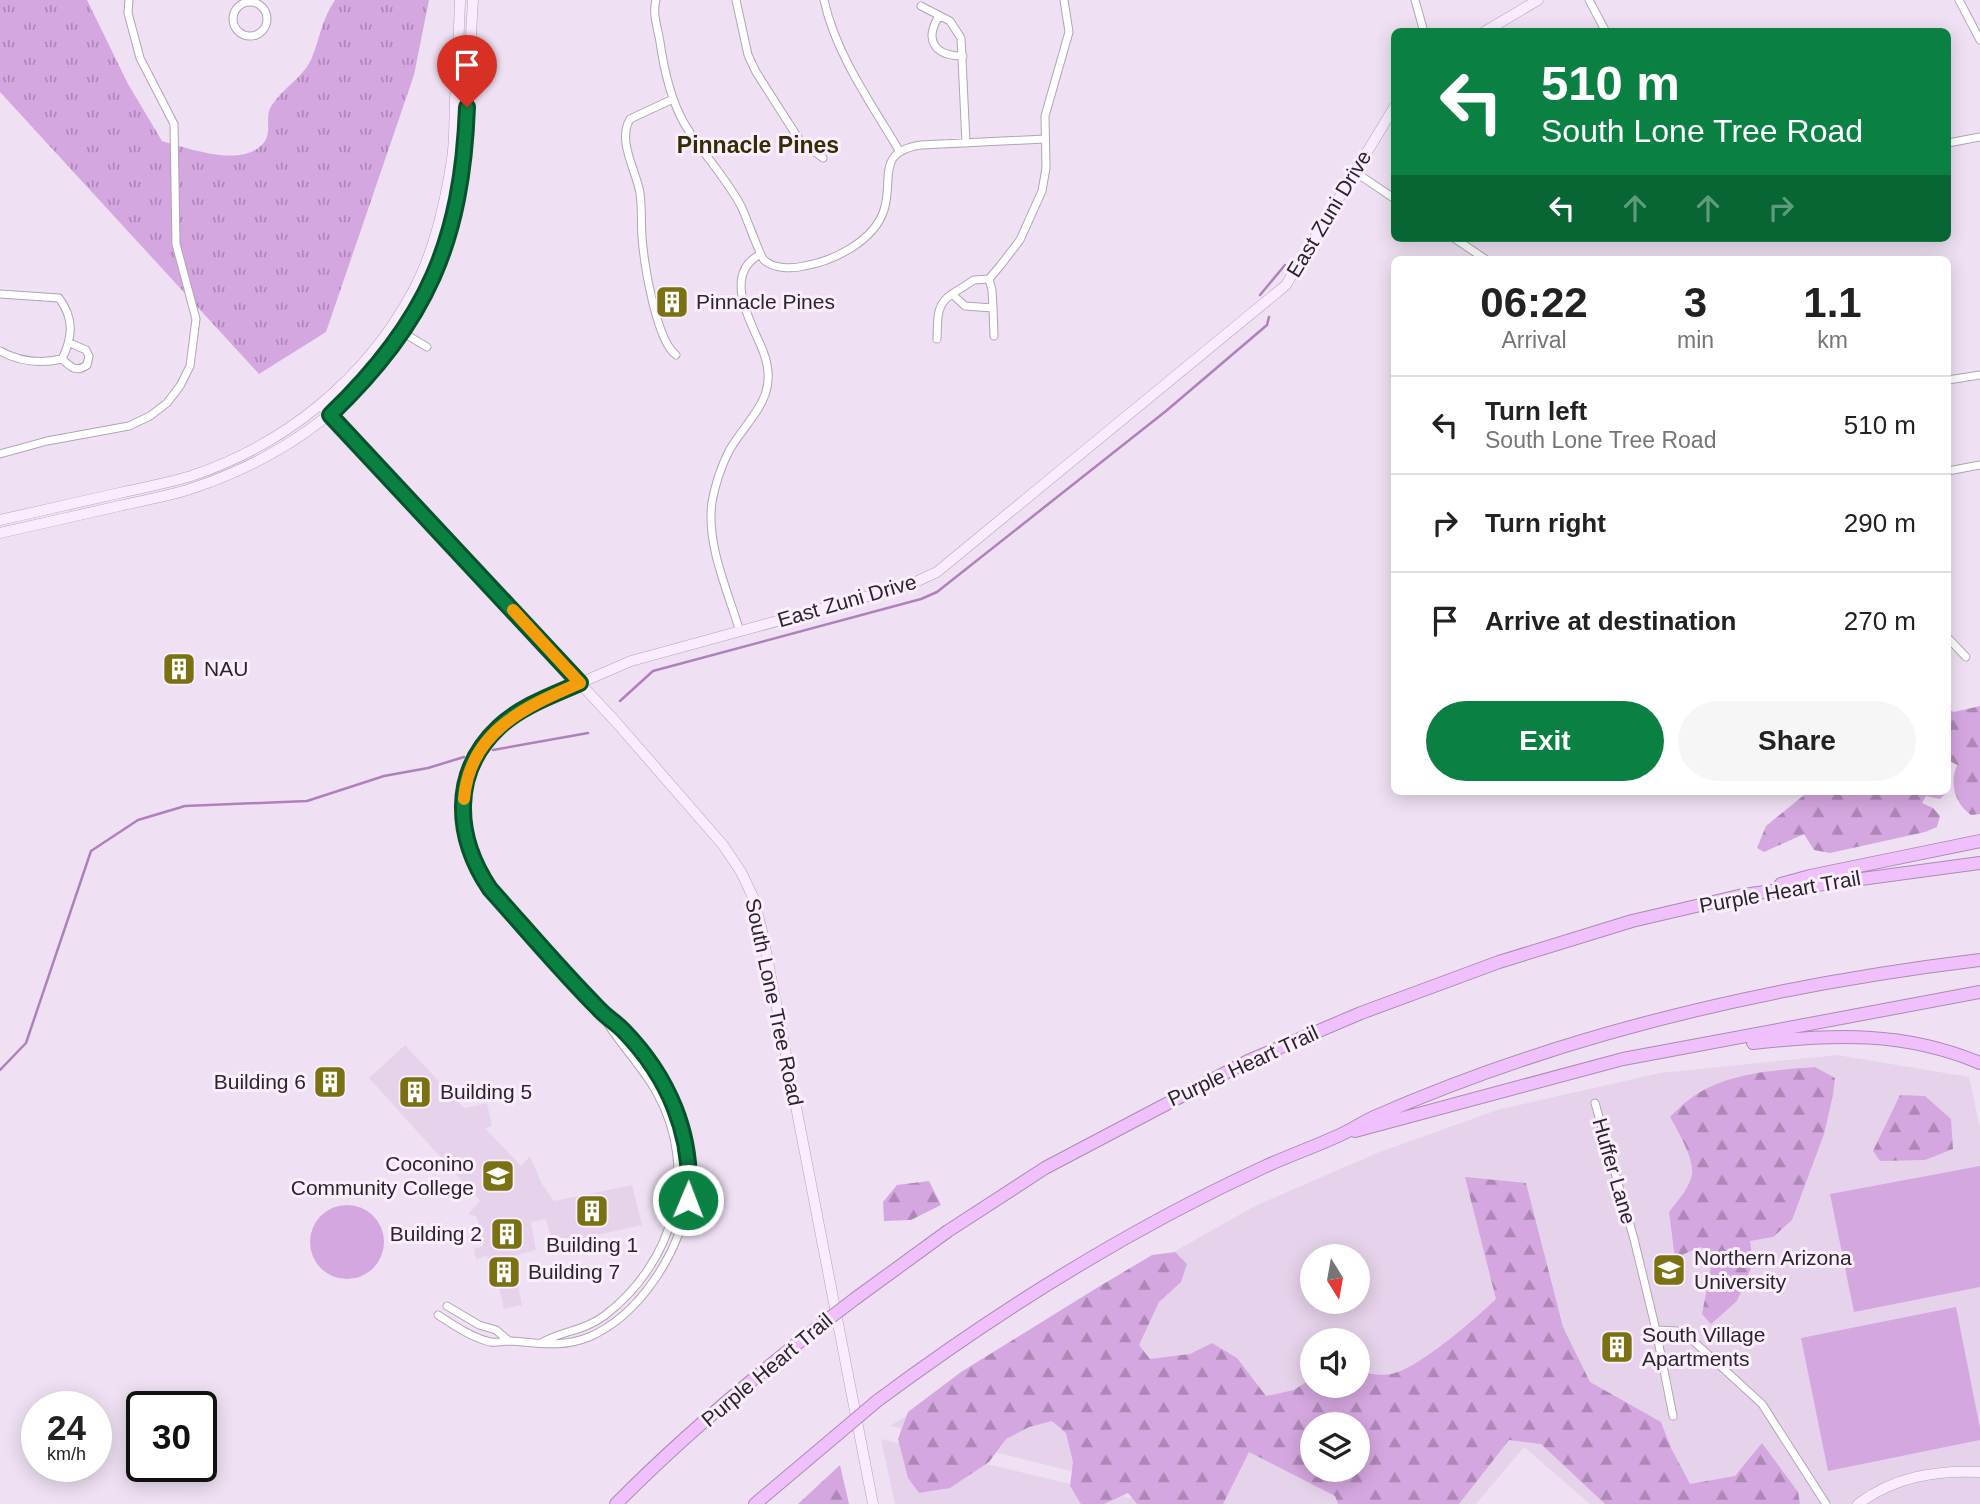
<!DOCTYPE html>
<html lang="en">
<head>
<meta charset="utf-8">
<style>
	body { margin:0; font-family:Arial,sans-serif; background:#f6f6f6; color:#222; height:100vh; display:flex; flex-direction:column; font-size:26px; white-space:nowrap }
	* { box-sizing:border-box; margin:0 }
	p { font-size:23px; color:#767676 }
	.icon { flex:none; width:38px; height:38px; fill:none; stroke:currentColor; stroke-width:2; stroke-linecap:round; stroke-linejoin:round }
	.map { position:relative; flex:1; overflow:hidden }
	.sheet { position:absolute; left:1391px; top:256px; width:560px; height:539px; display:flex; flex-direction:column; background:#fff; border-radius:10px; box-shadow:0 4px 18px #0003 }
	.sheet>* { flex:none }
	.hud { position:absolute; left:1391px; top:28px; width:560px; height:214px; border-radius:10px; box-shadow:0 4px 18px #0003; background:#0b8043; color:#fff; overflow:hidden }
	.needle { width:46px; rotate:169deg }
	.fabs { position:absolute; left:1300px; top:1244px; display:grid; gap:14px }
	.fabs a { display:grid; place-items:center; width:70px; height:70px; border-radius:50%; background:#fff; box-shadow:0 4px 18px #0003; font-size:35px }
	.speed { position:absolute; left:21px; top:1391px; display:flex; gap:14px; font-size:35px; font-weight:700; text-align:center }
	.speed>* { display:grid; place-content:center; width:91px; height:91px; border-radius:50%; background:#fff; box-shadow:0 4px 18px #0003; line-height:1 }
	.speed small { font-size:18px; font-weight:400 }
	.speed .limit { border:4px solid #111; border-radius:10px; background:#fff; color:#111 }
	.pin { position:absolute; display:grid; place-items:center; width:60px; height:60px; color:#fff; margin:-72px -30px; border-radius:50% 50% 50% 0; rotate:-45deg; box-shadow:0 0 7px #0007 }
	.pin .icon { rotate:45deg }
	.me { position:absolute; width:77px; margin:-38px; rotate:1deg; stroke-linejoin:round; filter:drop-shadow(0 0 5px #0008) }
	.turn { display:flex; align-items:center; gap:24px; height:147px; padding:0 35px; font-size:32px }
	.turn .icon { width:91px; height:91px; stroke-width:2.5 }
	.turn b { display:block; font-size:49px; line-height:60px }
	.lanes { display:flex; align-items:center; height:66px; padding:0 35px; background:#0003; justify-content:center; gap:35px; direction:ltr }
	.lanes .off { opacity:.35 }
	.eta { display:flex; justify-content:space-evenly; align-items:center; height:119px; text-align:center }
	.eta b { font-size:42px; font-weight:700; line-height:49px }
	.cta { display:flex; gap:14px; margin-top:auto; padding:14px 35px }
	.cta a { flex:1; height:80px; border-radius:42px; background:#0b8043; color:#fff; font-size:28px; font-weight:700; line-height:80px; text-align:center }
	.cta a+a { background:#f6f6f6; color:#222 }
	ul { padding:0; list-style:none }
	li { display:flex; align-items:center; gap:21px; height:98px; padding:0 35px; border-top:2px solid #e0e0e0 }
	li div { flex:1 }
	li b { display:block; font-size:26px }
	li em { font-style:normal }
	.map>svg:first-child { display:block }
	.built { fill:#e6d3eb; fill-rule:evenodd }
	.grass { fill:url(#grass-tufts) }
	.forest { fill:url(#forest-firs); fill-rule:evenodd }
	.park { fill:#d5a7e0 }
	.lines { fill:none; stroke-linecap:round; stroke-linejoin:round }
	.stream { stroke:#af81bb; stroke-width:2.5 }
	.street-casing { stroke:#b1a4b5; stroke-width:9 }
	.secondary-casing { stroke:#b1a4b5; stroke-width:11 }
	.highway-casing { stroke:#ab8ab3; stroke-width:14 }
	.street { stroke:#fff; stroke-width:7 }
	.secondary { stroke:#faecfe; stroke-width:10 }
	.highway { stroke:#f0c0fc; stroke-width:12 }
	.highway-bridge-casing { stroke:#ab8ab3; stroke-width:14; stroke-linecap:butt }
	.highway-bridge { stroke:#f0c0fc; stroke-width:12 }
	.route-casing { stroke:#07532c; stroke-width:18 }
	.route { stroke:#0b8043; stroke-width:12 }
	.slow { stroke:#f59e0b; stroke-width:12 }
	.labels { text-anchor:middle; stroke-width:6; stroke-linejoin:round; paint-order:stroke }
	.street-label { font-size:21px; fill:#2b252c; stroke:#fbeffe }
	.poi-label { font-size:21px; fill:#2b252c; stroke:#fbeffe; text-anchor:start }
	.neighbourhood-label { font-size:23px; font-weight:bold; fill:#332f04; stroke:#fbeffe }
</style>
</head>
<body>
<div class="map">
<svg width="1980" height="1504" viewBox="0 0 1980 1504">
	<defs>
		<pattern id="grass-tufts" width="24" height="20" patternUnits="userSpaceOnUse" patternTransform="scale(1.75)"><rect width="24" height="20" fill="#d5a7e0"/><path d="M3 7l-1-3M5 7V3M7 7l1-3M15 17l-1-3M17 17v-4M19 17l1-3" fill="none" stroke="#ad88b6"/></pattern>
		<pattern id="forest-firs" width="22" height="20" patternUnits="userSpaceOnUse" patternTransform="scale(1.75)"><rect width="22" height="20" fill="#d5a7e0"/><path d="M5 1l3.5 6h-7zM16 11l3.5 6h-7z" fill="#ad88b6"/></pattern>
	</defs>
	<rect width="100%" height="100%" fill="#efe1f3"/>
	<!-- built -->
	<path class="built" d="M405 1045 464 1108 487 1103 492 1126 485 1128 521 1166 530 1156 541 1182 554 1201 632 1185 642 1225 553 1245 546 1219 531 1222 536 1250 513 1256 522 1305 504 1309 498 1283H494L490 1261 486 1256 476 1259 474 1249 483 1246 477 1217 468 1214 480 1201 369 1078Z
		M1837 1055 1969 1077 1980 1128V1504H1590L1524 1447 1476 1504H1202L890 1426 1119 1283 1255 1206 1377 1153 1497 1110 1660 1073ZM1312 1256H1358V1302H1312ZM1312 1340H1358V1386H1312ZM1312 1424H1358V1470H1312Z
		M881 1439 1155 1504H895Z"/>
	<!-- grass -->
	<path class="grass" d="M0 0H87L128 84 162 141C188 148 245 170 265 141 272 130 264 116 272 105 282 89 302 78 311 60 320 39 321 21 335 0H429L414 75 326 332 259 374 0 92Z"/>
	<!-- forest -->
	<path class="forest" d="M1980 706V814L1971 815C1955 804 1949 783 1957 765L1948 760V709L1954 712Z
		M1809 791H1945L1946 793 1940 799 1926 796 1922 803 1933 808 1940 816 1937 827 1925 832 1830 853 1814 850 1804 834 1764 852 1757 848 1766 826Z
		M1815 1067 1835 1078 1833 1095 1824 1134 1792 1220 1773 1237 1750 1241 1753 1263 1737 1301 1711 1324 1702 1314 1714 1252 1700 1247 1675 1258 1669 1212C1677 1201 1690 1188 1692 1174 1694 1158 1678 1131 1670 1117 1676 1111 1683 1104 1690 1099 1723 1073 1775 1070 1815 1067Z
		M1900 1095 1925 1096 1951 1119 1953 1149 1925 1160 1880 1161 1873 1151Z
		M1465 1177 1526 1183 1563 1327 1590 1382 1661 1422 1671 1448 1690 1484 1735 1476 1762 1443 1798 1492 1800 1504H1605L1541 1444 1509 1440 1459 1504H1338L1335 1496 1249 1452 1223 1504H1137L1128 1493 1104 1504H1081L1070 1486 1073 1462 1066 1433 1052 1421 1029 1427 1006 1439 989 1462 950 1488 919 1493 908 1478 898 1439 908 1412 961 1372 1095 1289 1152 1255 1175 1252 1187 1264 1181 1282 1159 1302 1139 1345 1150 1359 1190 1354 1212 1343 1237 1358 1266 1396 1294 1390 1312 1378V1386H1358V1373C1368 1373 1381 1376 1391 1374 1418 1369 1475 1319 1496 1299ZM1358 1424V1470H1312V1424Z
		M929 1181 941 1205 911 1220 884 1221 883 1202 897 1185Z
		M840 1465 849 1504H798Z"/>
	<!-- park -->
	<path class="park" d="M1980 1166V1287L1854 1312 1830 1194Z
		M310 1242a37 37 0 1 1 74 0a37 37 0 1 1-74 0Z
		M1956 1307 1980 1428V1440L1828 1471 1801 1338Z"/>
	<g class="lines">
		<!-- stream -->
		<path class="stream" d="M1260 295 1285 265
			M620 701 653 671 921 599 937 592 1166 411 1267 325 1269 317
			M493 750 588 733
			M0 1070 26 1043 91 851 138 820 185 806 307 801 384 776 428 768 464 757"/>
		<defs>
			<path id="street" d="M656 0C652 13 658 29 660 42 664 70 670 98 684 123 701 152 725 176 741 206 746 216 760 256 764 260 774 269 792 269 804 266 834 261 874 241 884 210 894 179 875 152 921 145L1045 139
				M736 0 748 55 756 72 800 141 823 158
				M824 0C836 55 871 103 900 152
				M1415 0 1424 32
				M1589 0 1606 32
				M1959 0 1980 40
				M233 19a17 17 0 1 1 34 0a17 17 0 1 1-34 0Z
				M921 6 950 21 961 38 966 143
				M939 16C924 40 934 56 963 56
				M673 99 630 119C617 141 636 170 640 193 642 207 641 222 642 237 644 263 656 340 676 355
				M1948 143 1980 137
				M1355 172 1395 199
				M1454 238 1485 259
				M989 279 992 290 993 308 965 306 952 294 974 280 989 279 1000 266 1020 240 1042 191 1046 168 1045 116 1069 32 1064 0
				M0 294 59 298C74 318 73 337 62 359 40 364 20 362 0 351
				M993 308 994 336
				M392 326 427 347
				M937 339C938 320 935 305 952 294
				M62 359C71 367 76 373 87 365L89 356 86 350 70 343
				M1948 380 1980 375
				M0 454 47 441 129 426 150 416 167 403 180 386 190 366 196 319 176 244 174 124 140 58 128 13 129 0
				M1948 471 1980 465
				M740 632C728 591 706 545 712 502 715 485 721 467 729 451 749 416 781 397 763 351 752 323 722 276 759 255
				M1948 638 1966 657
				M1595 1103 1634 1239 1656 1330 1677 1331 1690 1338 1762 1404 1826 1504
				M447 1306 479 1325 496 1330 509 1341
				M438 1315C455 1326 471 1337 490 1342 497 1343 504 1341 511 1341 539 1343 562 1348 589 1337 640 1315 679 1253 688 1199 693 1169 686 1134 675 1106 663 1077 643 1049 621 1028 613 1021 604 1015 597 1007 561 968 525 928 490 889 455 837 450 772 499 727 521 706 553 695 580 683
				M1656 1330 1673 1416
				M541 1343C563 1330 582 1332 604 1316 674 1263 700 1171 657 1093 641 1064 617 1042 602 1014"/>
			<path id="secondary" d="M1484 32 1538 0
				M321 405 616 722 723 845 741 872 753 897 762 931 873 1504
				M0 520C40 511 79 502 119 493 143 488 167 483 191 476 284 445 364 381 411 295 434 254 445 205 452 159 455 140 454 120 455 101 457 67 459 34 460 0
				M0 533C40 524 79 515 119 506 144 500 171 496 196 487 350 434 443 320 465 159 467 140 467 120 468 100 469 67 471 34 473 0
				M580 683 631 661 909 585 937 572 1286 285 1395 106
				M1858 1504C1894 1477 1935 1470 1980 1472"/>
			<path id="highway" d="M1781 884 1810 876 1980 841
				M1753 1043C1833 1034 1904 1031 1980 1063
				M1355 1131 1623 1059 1980 992
				M856 1298 948 1231 1045 1168 1248 1061 1361 1013 1499 962 1632 921 1743 895 1980 863
				M877 1401C998 1311 1127 1230 1264 1167 1290 1155 1317 1146 1342 1134 1353 1129 1363 1122 1374 1117 1565 1033 1773 985 1980 960
				M616 1504C679 1440 748 1382 818 1327
				M755 1504 838 1434"/>
		</defs>
		<!-- street casing -->
		<use href="#street" class="street-casing"/>
		<!-- secondary casing -->
		<use href="#secondary" class="secondary-casing"/>
		<!-- highway casing -->
		<use href="#highway" class="highway-casing"/>
		<!-- street -->
		<use href="#street" class="street"/>
		<!-- secondary -->
		<use href="#secondary" class="secondary"/>
		<!-- highway -->
		<use href="#highway" class="highway"/>
		<defs>
			<path id="highway-bridge" d="M818 1327 856 1298
				M838 1434 877 1401"/>
		</defs>
		<!-- highway-bridge casing -->
		<use href="#highway-bridge" class="highway-bridge-casing"/>
		<!-- highway-bridge -->
		<use href="#highway-bridge" class="highway-bridge"/>
	</g>
	<g class="lines">
		<defs>
			<path id="route" d="M467 107C462 241 427 322 330 415L580 683C553 695 521 706 499 727 450 773 455 837 490 889 526 929 561 971 599 1009 606 1017 615 1022 623 1030 668 1076 694 1135 688 1200"/>
		</defs>
		<!-- route casing -->
		<use href="#route" class="route-casing"/>
		<!-- route -->
		<use href="#route" class="route"/>
		<!-- slow -->
		<path class="slow" d="M464 799C470 731 525 707 580 683L513 610"/>
	</g>
	<!-- icons -->
	<defs>
		<symbol id="building-square" viewBox="-11 -11 22 22"><rect x="-9" y="-9" width="18" height="18" rx="4" fill="#7a7112" stroke="#fbeffe"/><path d="M-4-6H4V6H1V3H-1V6H-4ZM-2.5-4.3h1.7v1.8h-1.7ZM.8-4.3h1.7v1.8H.8ZM-2.5-1h1.7V.8h-1.7ZM.8-1h1.7V.8H.8Z" fill="#fff"/></symbol>
		<symbol id="university-square" viewBox="-11 -11 22 22"><rect x="-9" y="-9" width="18" height="18" rx="4" fill="#7a7112" stroke="#fbeffe"/><path d="M0-5L7-2L0 1L-7-2ZM-4 1L0 2.5L4 1V4Q0 6-4 4Z" fill="#fff"/></symbol>
	</defs>
	<g fill-rule="evenodd">
		<use href="#building-square" x="653" y="283" width="38" height="38"/>
		<use href="#building-square" x="160" y="650" width="38" height="38"/>
		<use href="#building-square" x="311" y="1063" width="38" height="38"/>
		<use href="#building-square" x="396" y="1073" width="38" height="38"/>
		<use href="#university-square" x="479" y="1157" width="38" height="38"/>
		<use href="#building-square" x="573" y="1192" width="38" height="38"/>
		<use href="#building-square" x="488" y="1215" width="38" height="38"/>
		<use href="#university-square" x="1650" y="1251" width="38" height="38"/>
		<use href="#building-square" x="485" y="1253" width="38" height="38"/>
		<use href="#building-square" x="1598" y="1328" width="38" height="38"/>
	</g>
	<g class="labels">
		<!-- street labels -->
		<g class="street-label">
			<text transform="translate(1329 214) rotate(-59)" y="7">East Zuni Drive</text>
			<text transform="translate(847 601) rotate(-16)" y="7">East Zuni Drive</text>
			<text transform="translate(1780 892) rotate(-10)" y="7">Purple Heart Trail</text>
			<text transform="translate(774 1002) rotate(78)" y="7">South Lone Tree Road</text>
			<text transform="translate(1243 1066) rotate(-25)" y="7">Purple Heart Trail</text>
			<text transform="translate(1614 1171) rotate(74)" y="7">Huffer Lane</text>
			<text transform="translate(767 1370) rotate(-40)" y="7">Purple Heart Trail</text>
		</g>
		<!-- poi labels -->
		<g class="poi-label">
			<text x="696" y="309">Pinnacle Pines</text>
			<text x="204" y="676">NAU</text>
			<text x="306" y="1089" text-anchor="end">Building 6</text>
			<text x="440" y="1099">Building 5</text>
			<text x="474" y="1171" text-anchor="end">Coconino<tspan x="474" dy="24">Community College</tspan></text>
			<text x="482" y="1241" text-anchor="end">Building 2</text>
			<text x="592" y="1252" text-anchor="middle">Building 1</text>
			<text x="1694" y="1265">Northern Arizona<tspan x="1694" dy="24">University</tspan></text>
			<text x="528" y="1279">Building 7</text>
			<text x="1642" y="1342">South Village<tspan x="1642" dy="24">Apartments</tspan></text>
		</g>
		<!-- neighbourhood labels -->
		<g class="neighbourhood-label">
			<text x="758" y="153">Pinnacle Pines</text>
		</g>
	</g>
</svg>
<div class="fabs">
<a><svg class="needle" viewBox="-14 -14 28 28"><path d="M0-13l5 13h-10z" fill="#e53935"/><path d="M0 13l5-13h-10z" fill="#767676"/></svg></a>
<a><svg class="icon" aria-label="sound" viewBox="0 0 24 24"><path d="M4 9h4l5-4v14l-5-4H4zM17 9q2 3 0 6"/></svg></a>
<a><svg class="icon" aria-label="layers" viewBox="0 0 24 24"><path d="M12 4l9 5-9 5-9-5zM3 14l9 5 9-5"/></svg></a>
</div>
<div class="speed"><div>24<small>km/h</small></div><div class="limit">30</div></div>
<div class="pin" style="left:467px;top:107px;background:#d93025"><svg class="icon" aria-label="arrive" viewBox="0 0 24 24"><path d="M6 21V4h12l-3 4 3 4H6"/></svg></div>
<svg class="me" style="left:688px;top:1200px" viewBox="-20 -20 40 40"><circle r="17" fill="#0b8043" stroke="#fff" stroke-width="3"/><path d="M0-11L8 9 0 5-8 9z" fill="#fff"/></svg>
<div class="hud">
<div class="turn"><svg class="icon" aria-label="left" viewBox="0 0 24 24"><path d="M17 20v-9H6M10 6l-5 5 5 5"/></svg><div><b>510 m</b>South Lone Tree Road</div></div>
<div class="lanes"><svg class="icon" aria-label="left" viewBox="0 0 24 24"><path d="M17 20v-9H6M10 6l-5 5 5 5"/></svg><svg class="icon off" aria-label="ahead" viewBox="0 0 24 24"><path d="M12 20V5M6 11l6-6 6 6"/></svg><svg class="icon off" aria-label="ahead" viewBox="0 0 24 24"><path d="M12 20V5M6 11l6-6 6 6"/></svg><svg class="icon off" aria-label="right" viewBox="0 0 24 24"><path d="M7 20v-9h11M14 6l5 5-5 5"/></svg></div>
</div>
<section class="sheet">
<div class="eta">
<div><b>06:22</b><p>Arrival</p></div>
<div><b>3</b><p>min</p></div>
<div><b>1.1</b><p>km</p></div>
</div>
<ul>
<li><svg class="icon" aria-label="left" viewBox="0 0 24 24"><path d="M17 20v-9H6M10 6l-5 5 5 5"/></svg><div><b>Turn left</b><p>South Lone Tree Road</p></div><em>510 m</em></li>
<li><svg class="icon" aria-label="right" viewBox="0 0 24 24"><path d="M7 20v-9h11M14 6l5 5-5 5"/></svg><div><b>Turn right</b></div><em>290 m</em></li>
<li><svg class="icon" aria-label="arrive" viewBox="0 0 24 24"><path d="M6 21V4h12l-3 4 3 4H6"/></svg><div><b>Arrive at destination</b></div><em>270 m</em></li>
</ul>
<div class="cta"><a>Exit</a><a>Share</a></div>
</section>
</div>
</body>
</html>
